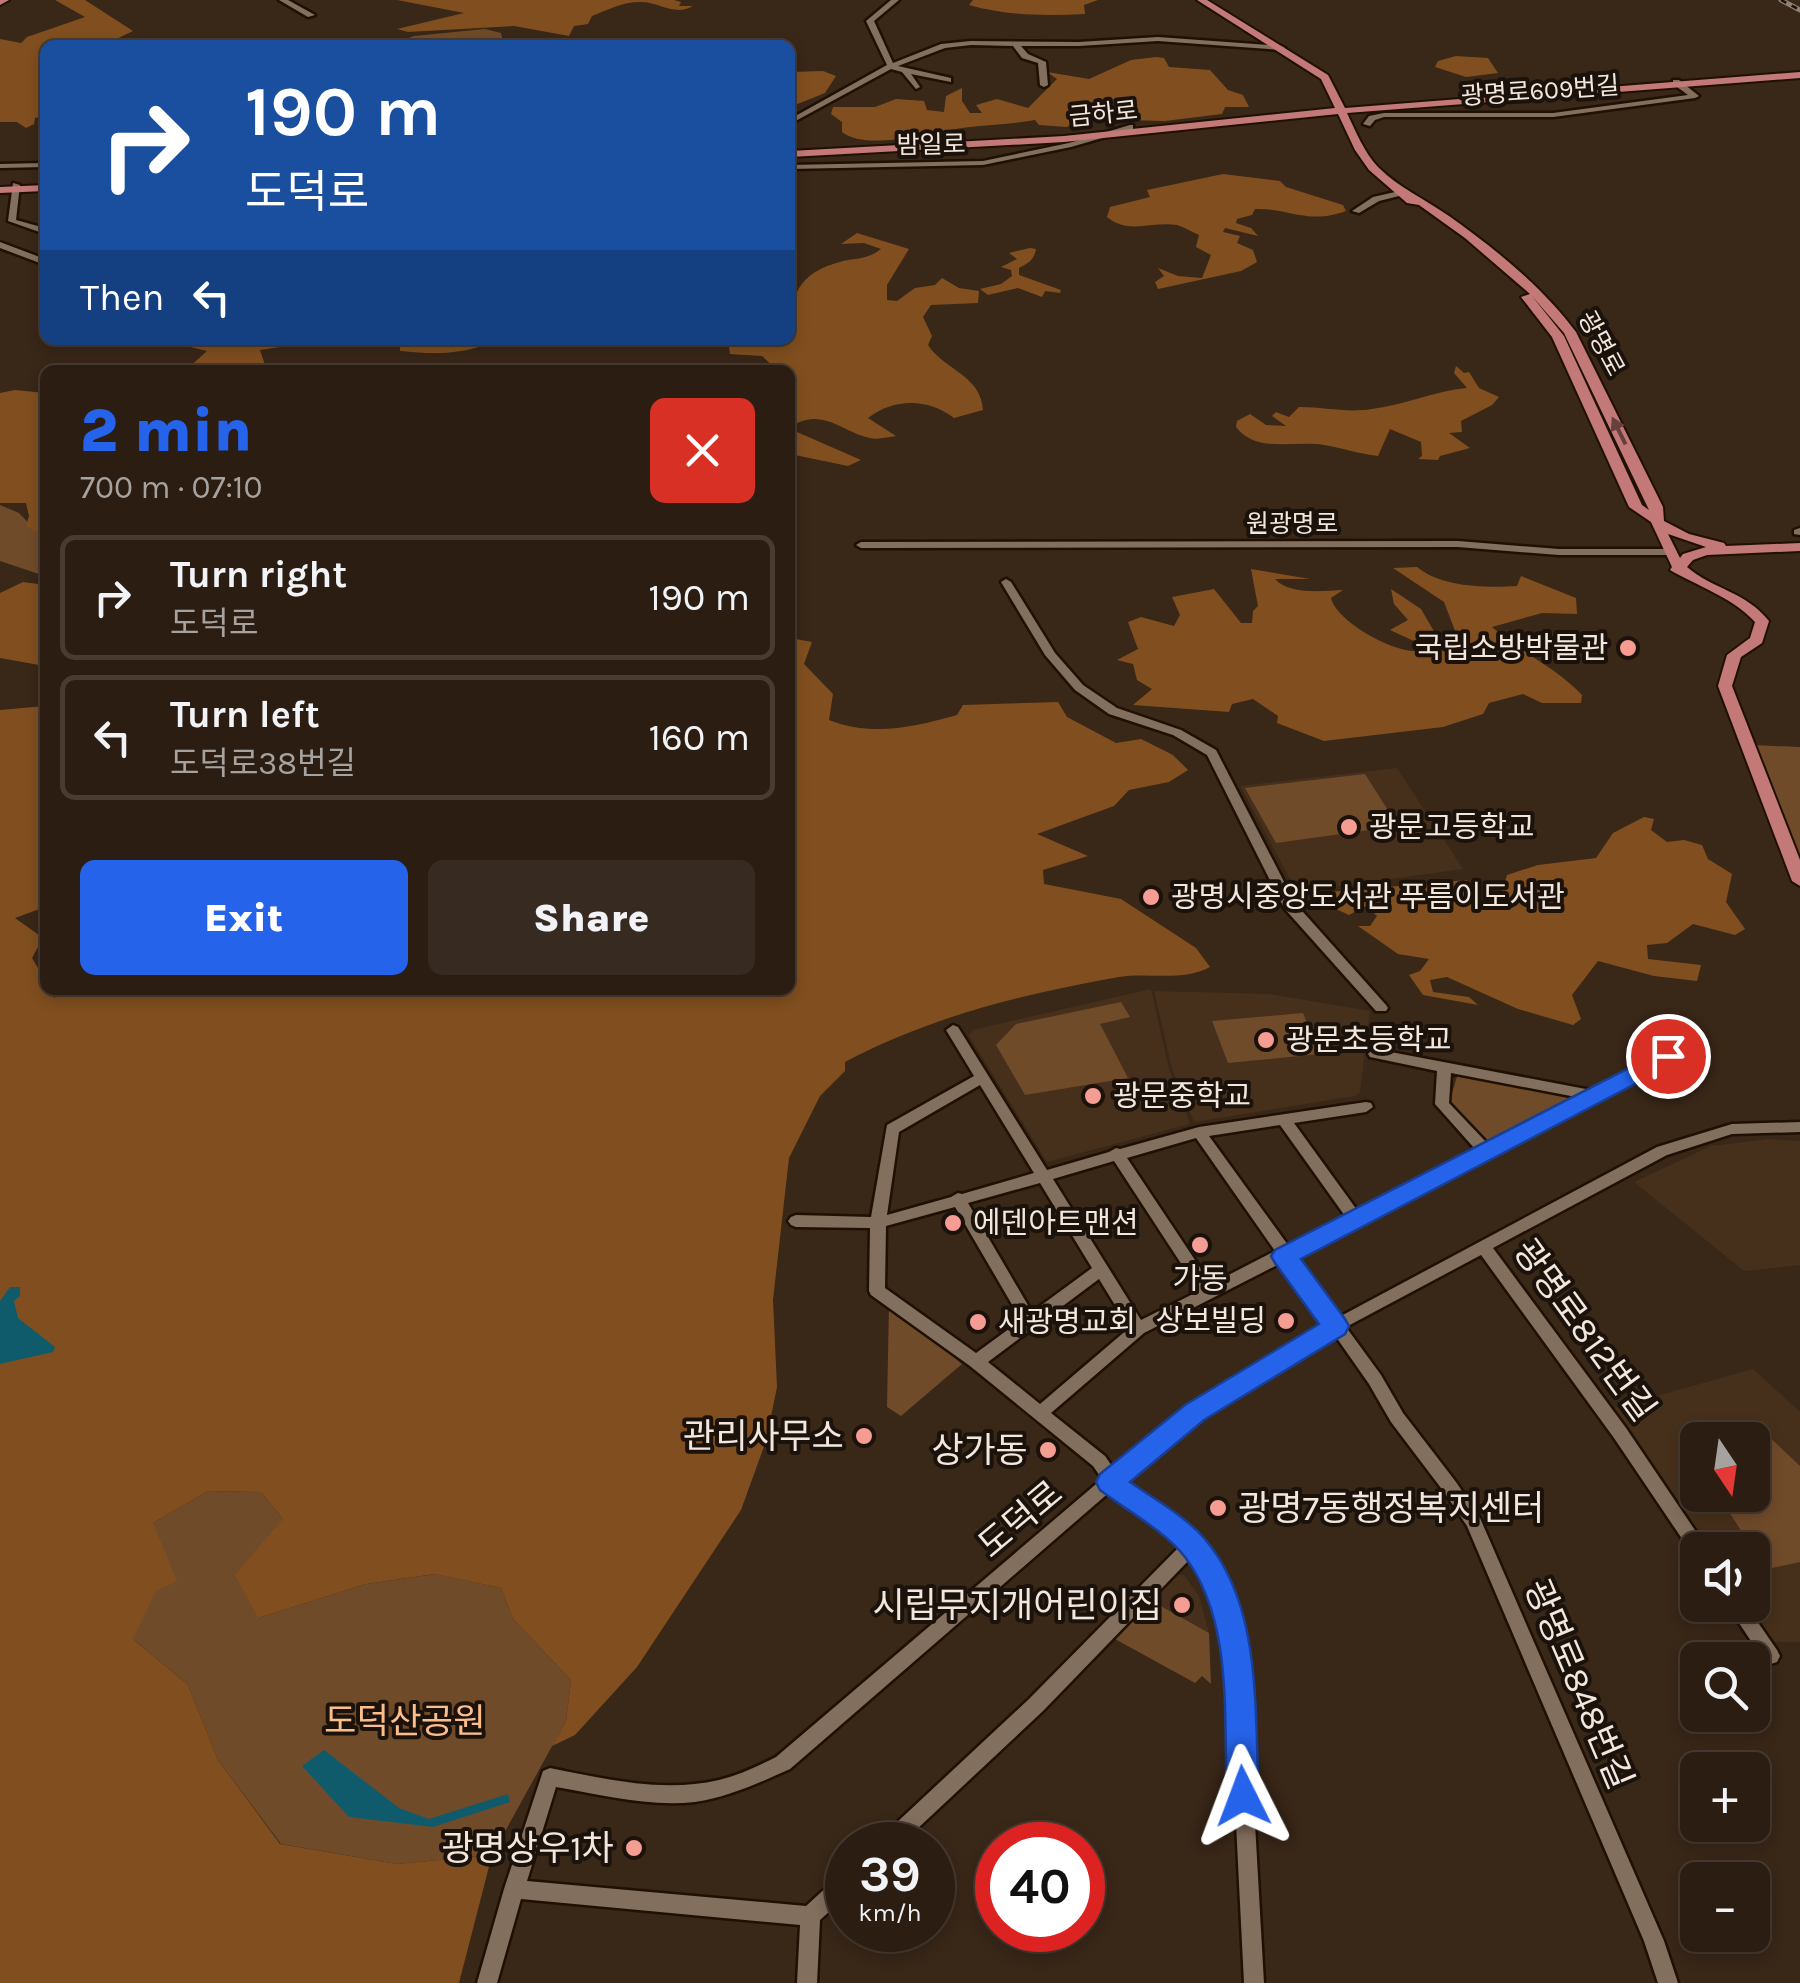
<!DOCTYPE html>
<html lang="en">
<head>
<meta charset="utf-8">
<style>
	body { margin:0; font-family:Karla,"Noto Sans KR",sans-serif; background:#372a20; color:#f1f3f6; height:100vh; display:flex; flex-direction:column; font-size:38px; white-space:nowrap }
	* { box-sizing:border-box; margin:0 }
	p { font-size:32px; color:#a6a29f }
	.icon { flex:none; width:55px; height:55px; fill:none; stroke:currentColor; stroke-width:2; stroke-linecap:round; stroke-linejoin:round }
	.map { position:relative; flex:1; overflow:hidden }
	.panel { position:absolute; left:40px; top:365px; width:755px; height:630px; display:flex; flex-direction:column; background:#2b1d12; border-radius:15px; box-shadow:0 5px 15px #0003,0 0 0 2px #473b32 }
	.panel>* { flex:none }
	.top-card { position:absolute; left:40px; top:40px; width:755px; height:305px; border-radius:15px; box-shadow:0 5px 15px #0003,0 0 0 2px #473b32; background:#1a4fa0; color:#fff; overflow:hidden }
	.needle { width:65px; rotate:167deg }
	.tools { position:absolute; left:1680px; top:1422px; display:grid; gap:20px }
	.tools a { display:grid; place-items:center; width:90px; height:90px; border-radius:15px; background:#2b1d12; box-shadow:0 5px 15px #0003,0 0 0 2px #473b32; font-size:50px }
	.speed { position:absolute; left:825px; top:1822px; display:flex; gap:20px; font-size:50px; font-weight:700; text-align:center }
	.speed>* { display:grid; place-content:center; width:130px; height:130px; border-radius:50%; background:#2b1d12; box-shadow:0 5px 15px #0003,0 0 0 2px #473b32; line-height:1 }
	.speed small { font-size:25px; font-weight:400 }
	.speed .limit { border:15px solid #d22; background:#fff; color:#111 }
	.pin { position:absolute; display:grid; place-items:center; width:85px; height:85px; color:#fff; margin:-42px; border:5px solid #fff; border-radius:50%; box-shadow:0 2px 10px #0007 }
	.me { position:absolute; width:110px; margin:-55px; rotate:357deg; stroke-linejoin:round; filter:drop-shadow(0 0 8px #0008) }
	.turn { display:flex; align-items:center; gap:35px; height:210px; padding:0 40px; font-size:45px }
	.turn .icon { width:130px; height:130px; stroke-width:2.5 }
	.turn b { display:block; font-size:70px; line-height:85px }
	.then { display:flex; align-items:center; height:95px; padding:0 40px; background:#0003; gap:20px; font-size:38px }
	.round { display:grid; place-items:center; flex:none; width:105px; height:105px; border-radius:15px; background:#372a20 }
	.overview { display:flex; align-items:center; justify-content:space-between; height:170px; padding:0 40px }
	h1 { font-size:60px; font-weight:800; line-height:75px; color:#2563eb }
	.button { display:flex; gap:20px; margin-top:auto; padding:20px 40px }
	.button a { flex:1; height:115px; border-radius:15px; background:#2563eb; color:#fff; font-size:40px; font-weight:800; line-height:115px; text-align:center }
	.button a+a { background:#372a20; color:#f1f3f6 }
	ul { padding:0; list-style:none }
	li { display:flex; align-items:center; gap:30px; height:125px; margin:0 20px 15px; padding:0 20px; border:5px solid #473b32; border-radius:15px }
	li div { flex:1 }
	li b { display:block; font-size:38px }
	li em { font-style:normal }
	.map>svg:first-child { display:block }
	.built { fill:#46301b; fill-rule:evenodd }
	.green { fill:#704b2a }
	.forest { fill:#814f1f }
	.water { fill:#105b6b }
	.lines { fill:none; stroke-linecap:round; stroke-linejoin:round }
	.minor-casing { stroke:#1f1003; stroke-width:5 }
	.major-casing { stroke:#1f1003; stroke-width:4 }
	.minor { fill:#836f5e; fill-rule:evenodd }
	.major { fill:#c37977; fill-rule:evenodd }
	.rail-casing { stroke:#8e7f72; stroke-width:5 }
	.rail { stroke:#1a120b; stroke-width:2.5; stroke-dasharray:6; stroke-linecap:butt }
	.oneway { fill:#66403c }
	.route { fill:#2563eb; stroke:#184099; stroke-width:2.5 }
	.poi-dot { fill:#f59c93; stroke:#1a120b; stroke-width:4 }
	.labels { text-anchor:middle; stroke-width:8; stroke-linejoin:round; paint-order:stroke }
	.far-street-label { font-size:25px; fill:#f2e6dd; stroke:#1a120b }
	.poi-label { font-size:30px; fill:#f2e6dd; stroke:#1a120b; text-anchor:start }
	.near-street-label { font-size:35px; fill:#f2e6dd; stroke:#1a120b }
	.near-poi-label { font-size:35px; fill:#f2e6dd; stroke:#1a120b; text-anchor:end }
	.near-park-label { font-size:35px; fill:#fbbe8b; stroke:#1a120b }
</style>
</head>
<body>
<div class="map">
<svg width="1800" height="1983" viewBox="0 0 1800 1983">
	<rect width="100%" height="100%" fill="#392718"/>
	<!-- built -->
	<path class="built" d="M1397 768 1463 869 1297 892 1240 786Z
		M1151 989 1169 1069 1190 1124 1047 1162 969 1036 972 1030Z
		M1154 991 1270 994 1370 1011 1360 1092 1355 1096 1194 1122 1172 1069Z
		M1769 1139 1800 1141V1265L1744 1271 1634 1182 1711 1146Z
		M1753 1369 1800 1412V1642H1772L1747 1605H1752V1550H1710L1614 1408ZM1698 1440H1752V1495H1698Z
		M1176 1575H1184L1199 1596 1209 1633 1150 1600Z"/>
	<!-- green -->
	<path class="green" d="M485 29 501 33 504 45H391L414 36Z
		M0 505 19 513 45 540V576L0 561Z
		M1751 745 1800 747V860Z
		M1365 774 1398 826 1276 843 1245 788Z
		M1121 1002 1130 1017 1100 1024 1128 1078 1025 1095 996 1045 1016 1024Z
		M1303 1013 1320 1054 1228 1063 1212 1021Z
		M1458 1073 1578 1099 1486 1145 1449 1103Z
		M889 1304 962 1364 901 1416 887 1407Z
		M1762 1430 1800 1466V1562L1772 1568 1766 1559 1761 1561 1718 1495H1752V1440H1710Z
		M208 1491 261 1492 283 1519 258 1618 366 1584 436 1574 501 1588 513 1619 571 1680 566 1721 492 1855 397 1864 281 1844 218 1760 188 1685 132 1638 156 1590 153 1523Z
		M1150 1600 1209 1633 1211 1684 1202 1676 1195 1683 1115 1639Z"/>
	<!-- forest -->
	<path class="forest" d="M55 0H85L133 31 108 43 120 45H45V115L35 118 34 124 26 128 17 122H0V39L21 43 27 37 85 17Z
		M397 0H674L681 2 679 6H693C674 17 659 1 639 2 623 2 607 10 592 16L588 24 574 26 569 36 514 26 408 32 397 29 464 13Z
		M973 0H1098L1084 5 1085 14C1045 16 1008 16 969 5Z
		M1456 56 1488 58 1498 73 1466 77 1435 67 1438 61Z
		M1156 57 1164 58 1169 67 1210 70 1228 90 1243 95 1249 107H1225L1222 114 1165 121 1078 119 1067 127 1039 125 1035 120C1007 125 977 125 949 130 921 135 865 150 842 132V122L831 114 833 107H875L896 99 924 101 927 110 944 112 946 96 962 88V101L970 113H982L976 105 997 99 1028 108 1057 79 1047 72 1089 79 1131 60Z
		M823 71 836 76 825 93 790 107V72Z
		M1223 174 1280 181 1286 187 1343 205 1346 211C1308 225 1290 208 1255 209L1252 215 1237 219 1236 223 1251 228 1258 236 1225 228 1223 232 1240 236 1237 243 1253 250 1257 262 1241 271 1158 289 1155 282 1164 276 1158 268 1178 276 1202 278 1211 255 1196 247 1199 235C1192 232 1184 227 1177 225 1151 221 1129 235 1107 217L1110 207 1150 197 1147 190Z
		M857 233 909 249 887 285V300L897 301 915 288 935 285 942 278 959 288 979 291 978 303 931 305 923 317 932 336 928 345C944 370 981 375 983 410L954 418C928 398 894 398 868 418L896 436C889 437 878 440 870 438 844 433 826 410 797 423V432L861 460 848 466 790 454V370H777L762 356 730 354 728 340H790C790 296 796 273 843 261 857 258 869 259 881 249L864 243 841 244Z
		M1030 248 1036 249C1034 260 1029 263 1019 268V275L1061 290 1060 293 1045 291 1042 297 1018 288 988 295 980 289 1001 284 1012 276 1011 270 1001 267 1017 259 1009 253Z
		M161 340H287V346L260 350 265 365 282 370H186L207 351Z
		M412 340H495L483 342 485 345C456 355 431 354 400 351V346Z
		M1456 366 1464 373 1469 372 1479 388 1499 397 1492 405 1461 421 1462 432 1449 433 1470 448 1440 456 1438 460 1418 459 1422 456 1421 442 1390 429 1378 456C1359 454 1343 448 1324 445 1293 440 1257 454 1236 427L1237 421 1250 414 1266 425 1286 426 1272 416 1276 412 1289 417 1299 407C1324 407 1347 413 1372 409 1404 405 1434 391 1467 388L1454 373Z
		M15 390 45 393V536L26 526 29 516 26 503H0V393Z
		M1417 567C1441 587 1485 588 1517 586L1521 576 1576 598 1577 614 1542 613 1492 627C1520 652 1557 668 1582 695L1581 703H1542L1523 694 1489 703 1483 714 1443 727 1324 741 1277 723 1278 716 1253 699 1232 704 1229 712 1133 705 1152 689 1137 680 1133 664 1117 660 1138 649 1128 622 1141 617 1174 626 1180 615 1172 597 1214 589 1241 623H1252L1253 611 1258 606 1251 569 1310 579H1275C1289 595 1323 591 1343 590L1331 598C1336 621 1392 652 1416 651 1423 651 1432 647 1439 645L1433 640 1416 642 1390 630 1408 620 1394 604 1391 589 1421 609 1435 633 1457 636 1444 602 1393 568Z
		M23 582 45 585V666L0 658V593Z
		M790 638 812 642 804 664 833 694 829 720C872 737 914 727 957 715L963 705 1058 702 1067 717 1116 743 1141 739 1173 755 1188 770 1169 782 1129 790 1114 806 1037 834 1088 856 1043 870 1044 884 1121 899 1196 948 1210 967C1183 982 1149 972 1119 977 1023 994 932 1016 845 1062V1071L820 1096 789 1158 773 1300 777 1387 766 1441 741 1510 637 1667 575 1735 552 1746 566 1721 571 1680 513 1619 501 1588 435 1574 366 1584 258 1618 235 1575 283 1519 261 1492 208 1491 153 1523 177 1581 156 1591 133 1639 188 1685 218 1760 280 1844 397 1864 492 1855 459 1983H0V710L45 706V907L15 918 43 938 32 958 45 980V990H50L54 998 67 990H790Z
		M1644 817 1654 819 1651 830 1667 842 1684 840 1702 845 1708 859 1732 874 1726 902 1745 929 1735 935 1693 924 1667 943 1647 945 1648 959 1701 965 1697 981 1654 976 1598 961 1572 995 1581 1019 1573 1025 1518 1009 1447 977 1430 980 1433 992 1469 997 1478 1005 1423 995 1409 975 1420 971 1429 959 1398 954 1358 926H1370L1377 916 1366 906 1349 915 1325 904 1318 893 1467 880 1469 903 1497 907 1507 875 1538 865 1596 858 1613 833Z"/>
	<!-- water -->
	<path class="water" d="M10 1287H20V1296L14 1301 18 1318 55 1347 53 1352 0 1364V1301Z
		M324 1750 399 1808 429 1819 508 1794 510 1802 433 1827 349 1817 302 1766Z"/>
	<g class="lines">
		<defs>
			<path id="minor" d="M279 0H288L315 15 308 17Z
				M891 0H899L874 21 893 63 941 44 971 41 1079 42 1158 37 1281 46 1285 48 1281 50 1158 41 1079 46H1021L1028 54 1046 62 1048 85 1044 87 1040 85 1038 63 1022 58 1013 46 971 45 945 48 898 66 951 78V82L911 74 920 87 916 89 902 72 891 69 790 124V119L887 65 866 21Z
				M1673 80H1679L1699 96 1695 98 1553 117H1384L1375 120 1370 126 1363 124 1369 116 1384 113H1553L1688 95 1673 84Z
				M1130 125H1133V129L1071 147 983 165 790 169V165L983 161 1069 143Z
				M45 163V167L0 168V164Z
				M13 183 20 185 16 220 45 228V234L8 221Z
				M1404 190 1408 192 1407 194 1379 201 1359 213 1352 211 1373 197Z
				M0 242 45 259V265L0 248Z
				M1800 528V535L1794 534V530Z
				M1458 541 1559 549H1669L1674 552 1669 555H1559L1458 547 861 548 856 545 861 542Z
				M1006 579 1011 582 1055 653 1083 685 1117 708 1181 730 1216 750 1295 903 1386 1005 1388 1008 1386 1011H1376L1284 908 1207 755 1173 735 1109 714 1075 690 1045 655 1001 582Z
				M953 1025 958 1027 1047 1170 1109 1152 1116 1148 1120 1149 1199 1127 1366 1102 1371 1103 1373 1107 1366 1112 1294 1123 1357 1210 1475 1149 1435 1104 1437 1071 1370 1057 1368 1054 1370 1051 1375 1049 1591 1090 1664 1053H1674L1676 1056 1674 1059 1600 1100 1295 1255 1339 1317 1657 1147 1732 1124 1800 1122V1132L1732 1134 1667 1155 1493 1248 1626 1428 1705 1545 1708 1550H1698V1557L1693 1555 1614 1438 1481 1255 1346 1327 1381 1375 1403 1413 1456 1482 1480 1518 1664 1941 1678 1983H1658L1644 1941 1467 1526 1444 1492 1391 1422 1369 1384 1334 1334 1201 1417 1124 1480C1143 1499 1166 1512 1187 1529 1227 1563 1240 1614 1246 1664L1264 1983H1244L1228 1664C1223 1625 1216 1589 1192 1557L1043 1711 900 1845H876L879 1839 1029 1699 1181 1545 1112 1490 790 1769C759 1783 728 1797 695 1802 649 1807 601 1795 556 1787L527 1881 806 1906 841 1874 848 1872V1895L820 1920 817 1983H797L800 1925 521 1899 497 1983H477L504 1889 543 1771 550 1768C606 1779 662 1793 719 1780 739 1775 758 1766 776 1757L1102 1479 1093 1466 970 1366 871 1295 869 1291 870 1228 796 1227 791 1225 788 1221 791 1217 796 1215 871 1217 887 1125 974 1076 946 1030ZM1451 1073 1576 1097 1487 1143 1449 1103ZM980 1085 1034 1173 962 1194 958 1193 951 1197 887 1215 899 1132ZM1280 1125 1345 1216 1288 1245 1209 1136ZM1196 1138 1275 1251 1211 1284 1127 1158ZM1114 1161 1199 1291 1141 1320 1053 1179ZM1040 1183 1092 1268 1032 1312 968 1203ZM955 1207 1021 1320 976 1353 885 1288 886 1226ZM1283 1262 1326 1324 1189 1407 1114 1469 1105 1456 1051 1413 1144 1333ZM1099 1279 1129 1328 1040 1404 988 1362Z
				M1727 1605H1746L1777 1650 1780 1656 1777 1662 1771 1664 1765 1662Z"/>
			<path id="major" d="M0 0H9L0 5Z
				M1197 0H1207L1328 75 1345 108 1800 72V78L1347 113C1356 132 1364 152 1378 167 1399 188 1425 199 1449 216 1495 249 1542 286 1576 332L1663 507 1664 521 1689 534 1724 543 1726 546 1800 543V551L1707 555 1693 560 1687 567C1714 590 1745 591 1769 621L1762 643 1741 657 1732 686 1800 860V886L1792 881 1718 686 1727 655 1750 638 1755 622C1732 597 1697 586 1670 570L1672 567 1651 522 1629 507 1552 337 1521 297 1530 294 1465 238 1419 205 1407 203 1369 170 1355 150 1338 114 1064 142 790 157V151L1064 136 1335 108 1321 79ZM1532 296 1564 333 1649 510 1642 505 1564 336ZM1668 534 1706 547 1683 554 1680 558Z
				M45 185V191L0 193V187Z"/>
		</defs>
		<!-- minor casing -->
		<use href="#minor" class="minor-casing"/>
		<!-- major casing -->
		<use href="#major" class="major-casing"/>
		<!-- minor -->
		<use href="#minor" class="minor"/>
		<!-- major -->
		<use href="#major" class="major"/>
		<defs>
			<path id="rail" d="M1781 0 1800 10"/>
		</defs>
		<!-- rail casing -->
		<use href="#rail" class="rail-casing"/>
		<!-- rail -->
		<use href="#rail" class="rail"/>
	</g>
	<!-- one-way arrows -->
	<defs><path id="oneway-solid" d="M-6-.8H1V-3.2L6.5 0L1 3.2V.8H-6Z" transform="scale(2.5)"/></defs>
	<use class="oneway" href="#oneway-solid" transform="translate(1619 431) rotate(-116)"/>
	<!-- route -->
	<path class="route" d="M1668 1048 1680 1056 1677 1062 1301 1259 1345 1319 1349 1326 1345 1334 1204 1420 1130 1482C1154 1499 1185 1516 1204 1538 1263 1606 1254 1711 1259 1796L1254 1806 1243 1810 1232 1806 1227 1796C1223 1718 1234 1622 1185 1557 1165 1531 1126 1510 1100 1490L1096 1482 1100 1474 1185 1405 1319 1324 1275 1263 1271 1256 1275 1250Z"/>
	<!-- markers -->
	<g class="poi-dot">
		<circle cx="1628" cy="648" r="10"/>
		<circle cx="1349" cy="827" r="10"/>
		<circle cx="1151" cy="897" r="10"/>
		<circle cx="1266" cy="1040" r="10"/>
		<circle cx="1093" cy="1096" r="10"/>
		<circle cx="953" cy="1223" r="10"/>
		<circle cx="1200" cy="1245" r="10"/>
		<circle cx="1286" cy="1321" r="10"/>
		<circle cx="978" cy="1322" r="10"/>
		<circle cx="864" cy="1436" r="10"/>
		<circle cx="1048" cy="1450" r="10"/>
		<circle cx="1218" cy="1508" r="10"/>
		<circle cx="1182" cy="1605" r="10"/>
		<circle cx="634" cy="1848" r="10"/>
	</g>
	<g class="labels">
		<!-- far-street labels -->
		<g class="far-street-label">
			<text transform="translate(1540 90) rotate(-4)" y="9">광명로609번길</text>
			<text transform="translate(1103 113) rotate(-6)" y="9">금하로</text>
			<text transform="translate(931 144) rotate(-1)" y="9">밤일로</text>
			<text transform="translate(1602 343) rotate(62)" y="9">광명로</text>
			<text x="1292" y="532">원광명로</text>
		</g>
		<!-- poi labels -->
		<g class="poi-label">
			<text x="1608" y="658" text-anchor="end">국립소방박물관</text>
			<text x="1369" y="837">광문고등학교</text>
			<text x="1171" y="907">광명시중앙도서관 푸름이도서관</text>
			<text x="1286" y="1050">광문초등학교</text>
			<text x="1113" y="1106">광문중학교</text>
			<text x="973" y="1233">에덴아트맨션</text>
			<text x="1200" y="1289" text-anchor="middle">가동</text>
			<text x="1266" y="1331" text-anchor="end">상보빌딩</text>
			<text x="998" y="1332">새광명교회</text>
		</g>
		<!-- near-street labels -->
		<g class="near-street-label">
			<text transform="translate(1585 1330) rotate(54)" y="12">광명로812번길</text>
			<text transform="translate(1020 1519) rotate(-40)" y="12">도덕로</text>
			<text transform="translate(1579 1684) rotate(67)" y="12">광명로848번길</text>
		</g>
		<!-- near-poi labels -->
		<g class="near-poi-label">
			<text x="844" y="1448">관리사무소</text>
			<text x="1028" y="1462">상가동</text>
			<text x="1238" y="1520" text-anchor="start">광명7동행정복지센터</text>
			<text x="1162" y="1617">시립무지개어린이집</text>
			<text x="614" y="1860">광명상우1차</text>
		</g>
		<!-- near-park labels -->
		<g class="near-park-label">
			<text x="405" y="1733">도덕산공원</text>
		</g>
	</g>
</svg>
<div class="tools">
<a><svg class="needle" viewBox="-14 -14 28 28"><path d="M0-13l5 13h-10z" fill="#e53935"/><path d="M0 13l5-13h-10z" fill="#a6a29f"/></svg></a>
<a><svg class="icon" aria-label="sound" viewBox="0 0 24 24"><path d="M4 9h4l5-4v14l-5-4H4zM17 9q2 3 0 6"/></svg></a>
<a><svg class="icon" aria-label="search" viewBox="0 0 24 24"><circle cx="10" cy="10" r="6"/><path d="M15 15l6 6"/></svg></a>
<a>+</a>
<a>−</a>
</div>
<div class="speed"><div>39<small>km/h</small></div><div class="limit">40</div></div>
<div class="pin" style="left:1668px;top:1056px;background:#d93025"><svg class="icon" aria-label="arrive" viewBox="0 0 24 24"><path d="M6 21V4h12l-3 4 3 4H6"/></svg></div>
<svg class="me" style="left:1243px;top:1796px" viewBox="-20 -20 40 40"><path d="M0-17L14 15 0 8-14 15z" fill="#2563eb" stroke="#fff" stroke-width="4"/></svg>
<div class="top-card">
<div class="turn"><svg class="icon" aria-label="right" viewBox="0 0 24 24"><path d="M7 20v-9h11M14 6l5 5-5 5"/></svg><div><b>190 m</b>도덕로</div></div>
<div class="then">Then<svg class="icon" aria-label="left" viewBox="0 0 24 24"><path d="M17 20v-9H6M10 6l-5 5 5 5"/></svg></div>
</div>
<section class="panel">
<div class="overview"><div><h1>2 min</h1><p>700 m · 07:10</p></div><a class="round" style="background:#d93025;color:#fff"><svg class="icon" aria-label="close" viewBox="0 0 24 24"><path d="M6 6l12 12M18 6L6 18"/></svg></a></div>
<ul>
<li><svg class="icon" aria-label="right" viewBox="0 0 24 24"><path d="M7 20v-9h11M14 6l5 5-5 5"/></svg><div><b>Turn right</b><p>도덕로</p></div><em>190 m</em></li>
<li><svg class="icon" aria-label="left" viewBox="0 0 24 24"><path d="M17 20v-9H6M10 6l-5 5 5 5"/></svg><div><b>Turn left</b><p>도덕로38번길</p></div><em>160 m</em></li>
</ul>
<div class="button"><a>Exit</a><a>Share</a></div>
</section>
</div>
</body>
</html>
